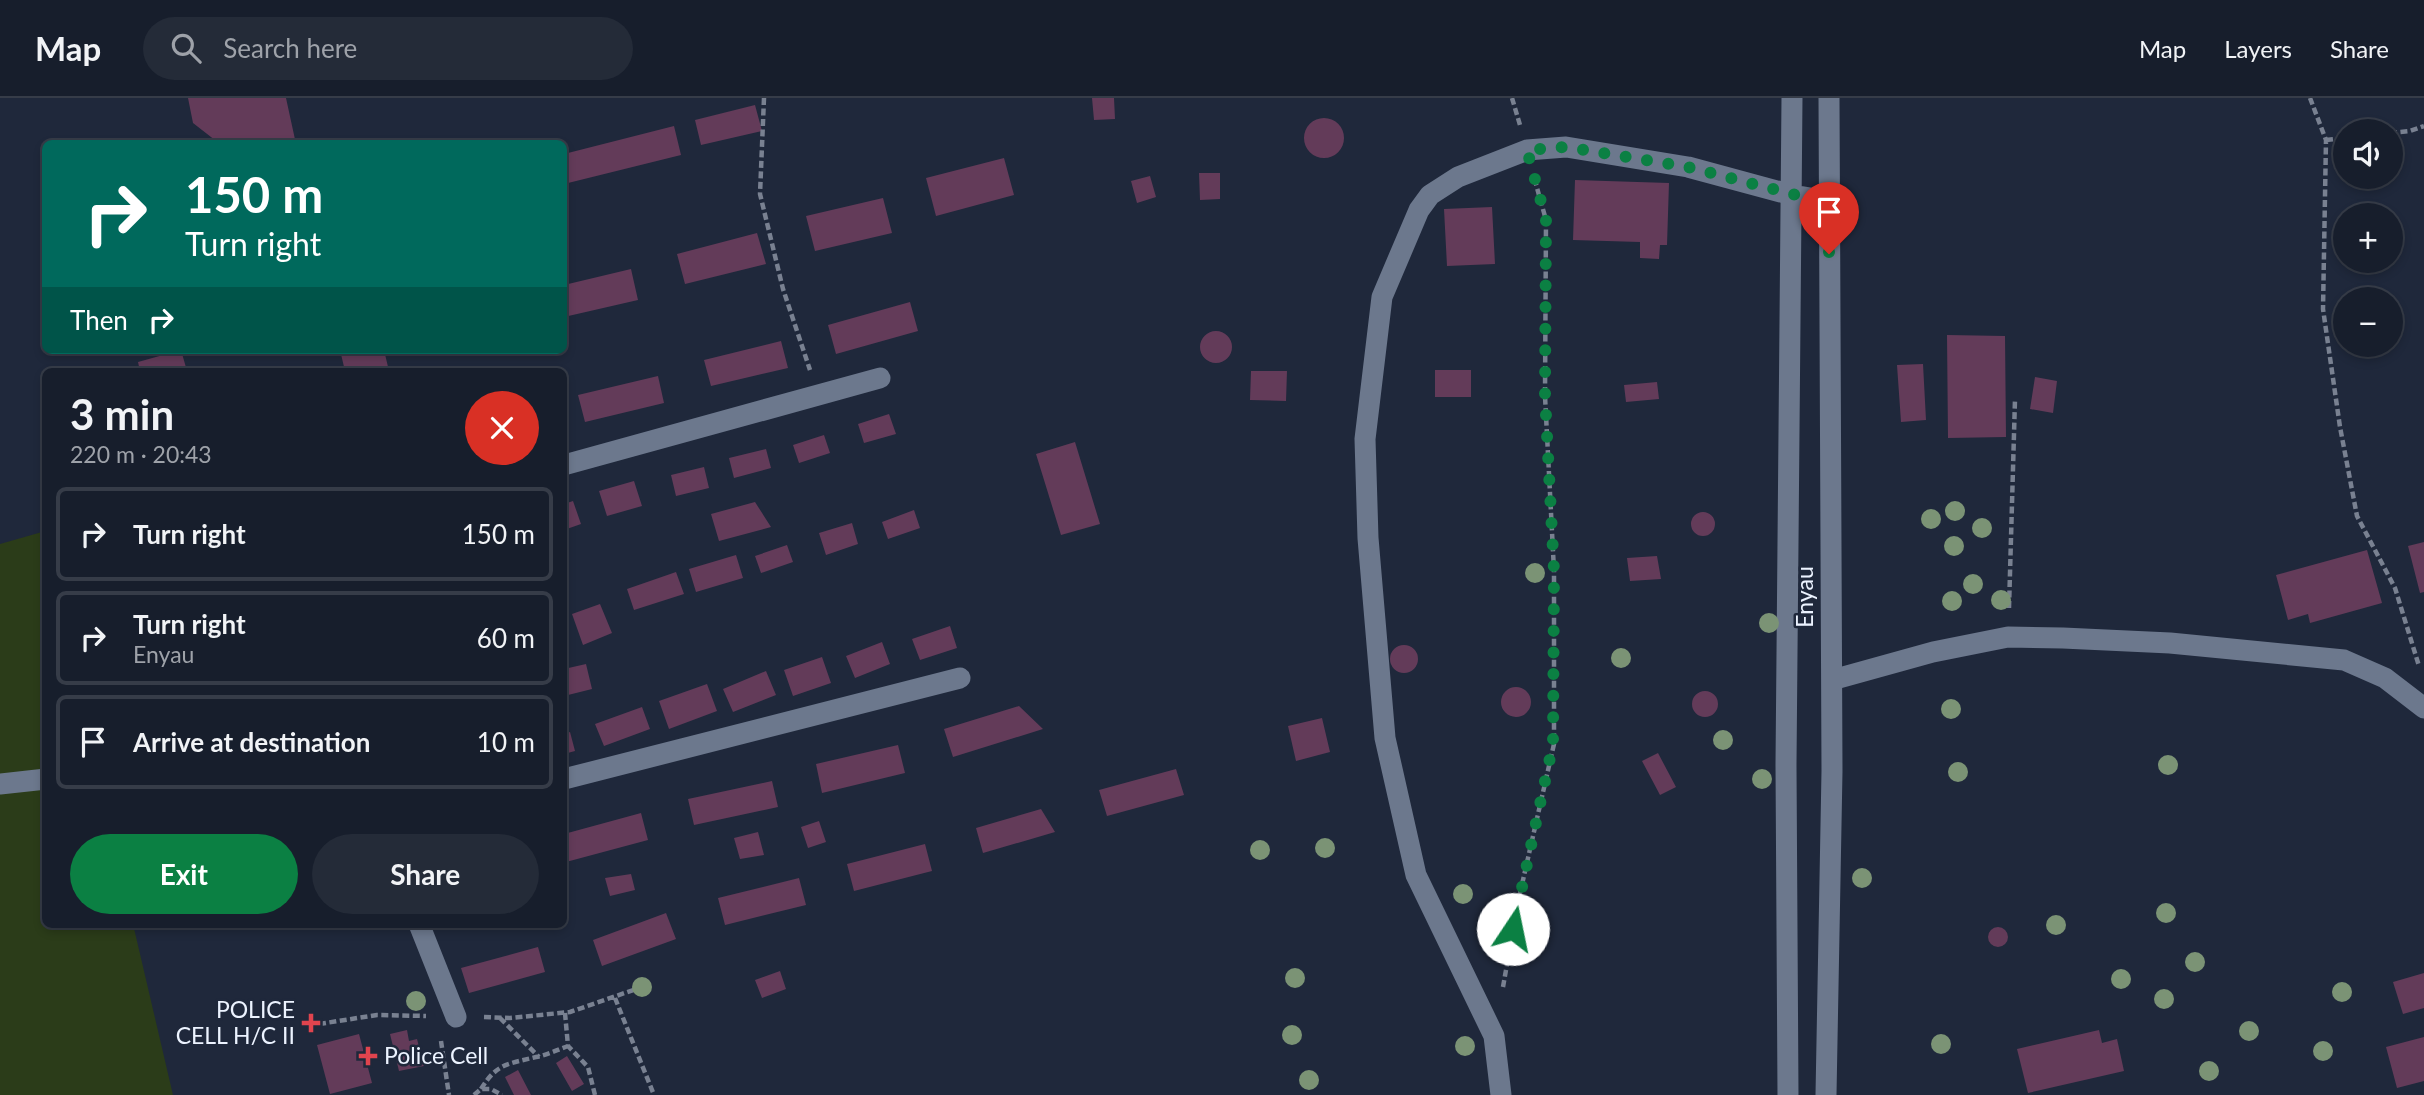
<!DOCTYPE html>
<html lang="en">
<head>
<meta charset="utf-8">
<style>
	body { margin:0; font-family:Lato,sans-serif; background:#242b38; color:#f1f3f6; height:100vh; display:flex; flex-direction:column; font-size:26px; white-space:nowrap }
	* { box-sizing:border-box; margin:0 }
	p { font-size:23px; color:#9ea2a9 }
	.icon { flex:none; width:38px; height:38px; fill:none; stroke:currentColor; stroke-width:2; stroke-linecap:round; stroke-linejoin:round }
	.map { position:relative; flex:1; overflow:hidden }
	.panel { position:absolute; left:42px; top:270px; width:525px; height:560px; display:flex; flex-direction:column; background:#171e2c; border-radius:10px; box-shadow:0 4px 10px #0003,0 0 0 2px #363c48 }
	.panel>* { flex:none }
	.guide { position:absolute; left:42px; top:42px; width:525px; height:214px; border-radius:10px; box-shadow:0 4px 10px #0003,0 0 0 2px #363c48; background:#00695c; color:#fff; overflow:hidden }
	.buttons { position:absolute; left:2333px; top:21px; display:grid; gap:14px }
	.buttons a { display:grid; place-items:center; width:70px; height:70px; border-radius:50%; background:#171e2c; box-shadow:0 4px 10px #0003,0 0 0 2px #363c48; font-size:35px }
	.pin { position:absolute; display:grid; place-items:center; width:60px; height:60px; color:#fff; margin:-72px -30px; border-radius:50% 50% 50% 0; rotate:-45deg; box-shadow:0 0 7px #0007 }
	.pin .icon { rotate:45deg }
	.me { position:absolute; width:77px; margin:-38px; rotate:11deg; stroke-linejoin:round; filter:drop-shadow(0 0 5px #0008) }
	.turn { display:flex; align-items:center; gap:24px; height:147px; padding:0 28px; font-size:32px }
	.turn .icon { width:91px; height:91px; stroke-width:2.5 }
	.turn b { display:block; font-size:49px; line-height:60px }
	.then { display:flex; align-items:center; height:66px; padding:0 28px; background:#0003; gap:14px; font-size:26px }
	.round { display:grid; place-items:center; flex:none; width:74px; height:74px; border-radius:37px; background:#242b38 }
	.headline { display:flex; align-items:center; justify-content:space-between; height:119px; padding:0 28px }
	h1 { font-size:42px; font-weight:700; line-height:52px }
	.primary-button { display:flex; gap:14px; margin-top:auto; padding:14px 28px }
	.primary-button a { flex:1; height:80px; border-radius:42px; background:#0b8043; color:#fff; font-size:28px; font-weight:700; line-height:80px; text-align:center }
	.primary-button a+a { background:#242b38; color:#f1f3f6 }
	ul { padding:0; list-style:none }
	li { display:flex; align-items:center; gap:21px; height:94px; margin:0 14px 10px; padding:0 14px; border:4px solid #363c48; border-radius:10px }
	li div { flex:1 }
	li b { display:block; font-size:26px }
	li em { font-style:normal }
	header { display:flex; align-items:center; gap:42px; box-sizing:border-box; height:98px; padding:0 35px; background:#171e2c; border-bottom:2px solid #363c48 }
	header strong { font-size:33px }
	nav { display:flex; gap:38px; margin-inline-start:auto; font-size:24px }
	.search { width:490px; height:63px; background:#242b38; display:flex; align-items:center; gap:18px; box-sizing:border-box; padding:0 24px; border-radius:38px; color:#9ea2a9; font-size:26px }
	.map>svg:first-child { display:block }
	.green { fill:#2b3c19 }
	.building { fill:#633b59 }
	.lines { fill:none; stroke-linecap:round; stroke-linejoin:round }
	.path { stroke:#798191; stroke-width:4.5; stroke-dasharray:7 3.5; stroke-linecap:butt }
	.minor { stroke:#6c788d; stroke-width:21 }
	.tree { fill:#7b9375 }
	.route { stroke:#0b8043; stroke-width:12; stroke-dasharray:0 21.6 }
	.health-dot { fill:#e0444e; stroke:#1f283b; stroke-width:2.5 }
	.labels { text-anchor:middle; stroke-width:5; stroke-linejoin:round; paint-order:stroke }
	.street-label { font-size:23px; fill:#ecf3ff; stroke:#1f283b }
	.poi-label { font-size:23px; fill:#ecf3ff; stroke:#1f283b; text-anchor:end }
</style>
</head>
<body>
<header>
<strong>Map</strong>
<div class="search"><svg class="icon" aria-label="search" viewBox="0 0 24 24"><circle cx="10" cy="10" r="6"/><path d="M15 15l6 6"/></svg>Search here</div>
<nav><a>Map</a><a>Layers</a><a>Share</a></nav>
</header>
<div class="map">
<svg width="2424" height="997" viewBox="0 0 2424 997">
	<rect width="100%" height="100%" fill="#1f283b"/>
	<!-- green -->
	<path class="green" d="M42 434 46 447V826H133L173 997H0V446Z"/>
	<!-- building -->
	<path class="building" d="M188 0H286L296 46H253L252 42 244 46H220L193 25Z
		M1092 0H1114L1115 21 1094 22Z
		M755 7 762 33 701 47 695 22Z
		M1304 40a20 20 0 1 1 40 0a20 20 0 1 1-40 0Z
		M674 28 681 57 564 86V56Z
		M1004 60 1014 97 936 118 926 80Z
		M1199 75H1220V101L1200 102Z
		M1150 78 1156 99 1137 105 1131 83Z
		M1575 82 1669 85 1667 147H1660L1659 161 1640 160V144L1573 142Z
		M883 100 892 135 815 153 806 118Z
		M1492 109 1495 166 1447 168 1444 111Z
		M757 135 766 166 685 186 677 156Z
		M631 171 638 202 564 219V187Z
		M910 204 918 233 836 256 828 227Z
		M1200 249a16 16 0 1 1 32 0a16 16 0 1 1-32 0Z
		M1947 237 2005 238 2006 339 1948 340Z
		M781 243 788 270 711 288 704 262Z
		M181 252 187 273H140L138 264Z
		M340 252H384L389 273H345Z
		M437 252H459V253L439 258Z
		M1923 266 1926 322 1901 324 1897 267Z
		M1435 272H1471V299H1435Z
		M1251 273H1287L1286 303 1250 302Z
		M658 278 664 305 585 324 578 297Z
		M2035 279 2057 283 2053 315 2030 311Z
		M1657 284 1659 301 1626 304 1624 287Z
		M889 316 896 336 864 345 858 326Z
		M824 337 830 355 799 365 793 347Z
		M1075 344 1100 426 1061 437 1036 356Z
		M766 351 771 370 734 380 729 360Z
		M704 369 709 390 676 398 671 377Z
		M634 383 642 408 607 418 599 393Z
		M573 403 581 426 564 432V406Z
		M755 404 771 429 719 443 711 416Z
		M914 412 920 430 888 441 882 424Z
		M1691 426a12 12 0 1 1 24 0a12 12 0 1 1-24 0Z
		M852 425 858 446 826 457 819 435Z
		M2424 444V494L2420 495 2408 448Z
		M787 447 793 464 761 475 755 458Z
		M2367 452 2382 505 2310 525 2308 516 2288 522 2276 477Z
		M736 457 743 480 696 494 689 471Z
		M1657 458 1661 481 1630 483 1627 460Z
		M676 474 684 496 634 512 627 491Z
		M600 506 612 535 583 547 572 516Z
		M950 528 957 550 920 562 912 541Z
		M882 544 890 566 855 580 846 558Z
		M1390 561a14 14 0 1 1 28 0a14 14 0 1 1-28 0Z
		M822 559 831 585 793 598 784 572Z
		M586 566 592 591 564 598V571Z
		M766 573 776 597 733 614 723 591Z
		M707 586 717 613 669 631 659 603Z
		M1501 604a15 15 0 1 1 30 0a15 15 0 1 1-30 0Z
		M1692 606a13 13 0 1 1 26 0a13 13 0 1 1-26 0Z
		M1019 608 1043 631 953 659 944 631Z
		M642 609 650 631 604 648 595 626Z
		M1322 620 1330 654 1296 663 1288 628Z
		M570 634 575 653 564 656V636Z
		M898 647 905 675 822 695 816 666Z
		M1658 655 1676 689 1660 697 1642 663Z
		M1176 671 1184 697 1107 718 1099 692Z
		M772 683 778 709 694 727 688 701Z
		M1041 711 1055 734 983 755 976 730Z
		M641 715 648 742 566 764 564 754V736Z
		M819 723 826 744 808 750 801 729Z
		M758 734 764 757 740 761 734 740Z
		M925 746 932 773 854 793 847 766Z
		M631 776 635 792 610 798 605 780Z
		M799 780 806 807 725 827 718 800Z
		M666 815 676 841 602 868 593 842Z
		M1988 839a10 10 0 1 1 20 0a10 10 0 1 1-20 0Z
		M538 849 545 874 469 895 461 870Z
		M780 873 786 891 762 900 755 882Z
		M2424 875V910L2403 916 2393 884Z
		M407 932 409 943 417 941 424 968 399 973 390 936Z
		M2099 932 2102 945 2117 941 2124 973 2028 995 2017 951Z
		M359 936 372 985 330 996 317 947Z
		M2424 939V983L2397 990 2386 949Z
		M567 958 584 986 572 993 556 965Z
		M518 972 531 997H514L505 979Z"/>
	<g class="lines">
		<!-- path -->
		<path class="path" d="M764 0 760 96 783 191 810 272
			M1512 0 1520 27
			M2310 0 2326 42 2323 211 2340 329 2357 418 2395 490 2419 568
			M2390 35 2410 33 2424 28
			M2326 42 2345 40
			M2009 510 2015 301
			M1503 889 1518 804 1554 646V473L1545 298 1546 122 1534 79
			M615 900 654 997
			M565 915 568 948 588 969 595 997
			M484 919 510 920 570 914 642 889
			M500 920 539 959
			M319 926 377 917 426 918
			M441 943 449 997
			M481 991C497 965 508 966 536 959 547 957 557 952 568 948
			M474 997 481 991H491L502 997"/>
		<!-- minor -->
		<path class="minor" d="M564 367 880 280
			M1832 582 1933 554 2008 539 2063 540 2170 545 2344 562 2385 580 2424 610
			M564 681 960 580
			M0 686 46 681
			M419 826 456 919
			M1501 997 1494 938 1416 777 1385 640 1368 440 1365 341 1382 199 1419 112 1430 97 1458 79 1527 52 1566 49 1688 69 1792 97 1829 103
			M1788 997 1786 667 1792 0
			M1826 997 1832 673 1829 0"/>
	</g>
	<!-- trees -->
	<g class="tree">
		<circle cx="1955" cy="413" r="10"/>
		<circle cx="1931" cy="421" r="10"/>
		<circle cx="1982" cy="430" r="10"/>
		<circle cx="1954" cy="448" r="10"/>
		<circle cx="1535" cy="475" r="10"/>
		<circle cx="1973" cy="486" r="10"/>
		<circle cx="2001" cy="502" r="10"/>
		<circle cx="1952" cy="503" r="10"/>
		<circle cx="1769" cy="525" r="10"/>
		<circle cx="1621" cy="560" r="10"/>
		<circle cx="1951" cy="611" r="10"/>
		<circle cx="1723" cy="642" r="10"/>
		<circle cx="2168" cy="667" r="10"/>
		<circle cx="1958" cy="674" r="10"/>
		<circle cx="1762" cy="681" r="10"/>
		<circle cx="1325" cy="750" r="10"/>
		<circle cx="1260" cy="752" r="10"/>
		<circle cx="1862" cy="780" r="10"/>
		<circle cx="1463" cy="796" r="10"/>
		<circle cx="2166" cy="815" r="10"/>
		<circle cx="2056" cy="827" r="10"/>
		<circle cx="2195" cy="864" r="10"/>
		<circle cx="1295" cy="880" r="10"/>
		<circle cx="2121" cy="881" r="10"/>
		<circle cx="642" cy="889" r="10"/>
		<circle cx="2342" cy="894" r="10"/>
		<circle cx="2164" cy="901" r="10"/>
		<circle cx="416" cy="903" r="10"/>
		<circle cx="2249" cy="933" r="10"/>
		<circle cx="1292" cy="937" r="10"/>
		<circle cx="1941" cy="946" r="10"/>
		<circle cx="1465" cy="948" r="10"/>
		<circle cx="2323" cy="953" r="10"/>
		<circle cx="2209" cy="973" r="10"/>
		<circle cx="1309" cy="982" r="10"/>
	</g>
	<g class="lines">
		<!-- route -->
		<path class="route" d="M1513 831 1553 646 1554 473 1545 298 1546 122 1527 52 1566 49 1688 69 1792 96 1829 103V156"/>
	</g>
	<!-- markers -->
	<g class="health-dot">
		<path d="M307.5 914.5h7v7h7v7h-7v7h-7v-7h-7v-7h7z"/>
		<path d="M364.5 947.5h7v7h7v7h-7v7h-7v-7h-7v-7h7z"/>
	</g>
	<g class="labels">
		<!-- street labels -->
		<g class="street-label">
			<text transform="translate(1805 499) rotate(-90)" y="8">Enyau</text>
		</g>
		<!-- poi labels -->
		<g class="poi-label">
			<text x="295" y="920">POLICE<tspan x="295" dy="26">CELL H/C II</tspan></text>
			<text x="384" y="966" text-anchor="start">Police Cell</text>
		</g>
	</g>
</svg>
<div class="buttons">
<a><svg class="icon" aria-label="sound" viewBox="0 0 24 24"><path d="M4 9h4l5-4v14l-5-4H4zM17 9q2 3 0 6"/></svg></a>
<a>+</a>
<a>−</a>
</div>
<div class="pin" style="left:1829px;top:156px;background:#d93025"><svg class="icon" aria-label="arrive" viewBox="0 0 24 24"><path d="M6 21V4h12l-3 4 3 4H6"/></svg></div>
<svg class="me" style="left:1513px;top:831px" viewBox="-20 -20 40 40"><circle r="19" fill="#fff"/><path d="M0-13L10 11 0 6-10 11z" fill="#0b8043"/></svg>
<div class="guide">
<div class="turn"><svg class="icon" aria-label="right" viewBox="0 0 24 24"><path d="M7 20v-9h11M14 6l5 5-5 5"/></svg><div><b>150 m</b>Turn right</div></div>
<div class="then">Then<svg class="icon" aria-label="right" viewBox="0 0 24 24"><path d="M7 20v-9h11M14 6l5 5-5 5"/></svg></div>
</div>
<section class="panel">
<div class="headline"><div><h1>3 min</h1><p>220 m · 20:43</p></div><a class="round" style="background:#d93025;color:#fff"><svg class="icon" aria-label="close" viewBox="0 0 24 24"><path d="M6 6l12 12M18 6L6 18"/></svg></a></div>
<ul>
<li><svg class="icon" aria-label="right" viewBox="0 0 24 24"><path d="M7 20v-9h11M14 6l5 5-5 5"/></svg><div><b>Turn right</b></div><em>150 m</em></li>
<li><svg class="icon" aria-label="right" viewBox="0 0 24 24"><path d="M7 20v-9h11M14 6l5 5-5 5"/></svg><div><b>Turn right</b><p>Enyau</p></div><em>60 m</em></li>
<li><svg class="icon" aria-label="arrive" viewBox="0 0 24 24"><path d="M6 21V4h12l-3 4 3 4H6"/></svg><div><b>Arrive at destination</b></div><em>10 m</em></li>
</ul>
<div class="primary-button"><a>Exit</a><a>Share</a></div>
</section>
</div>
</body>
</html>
